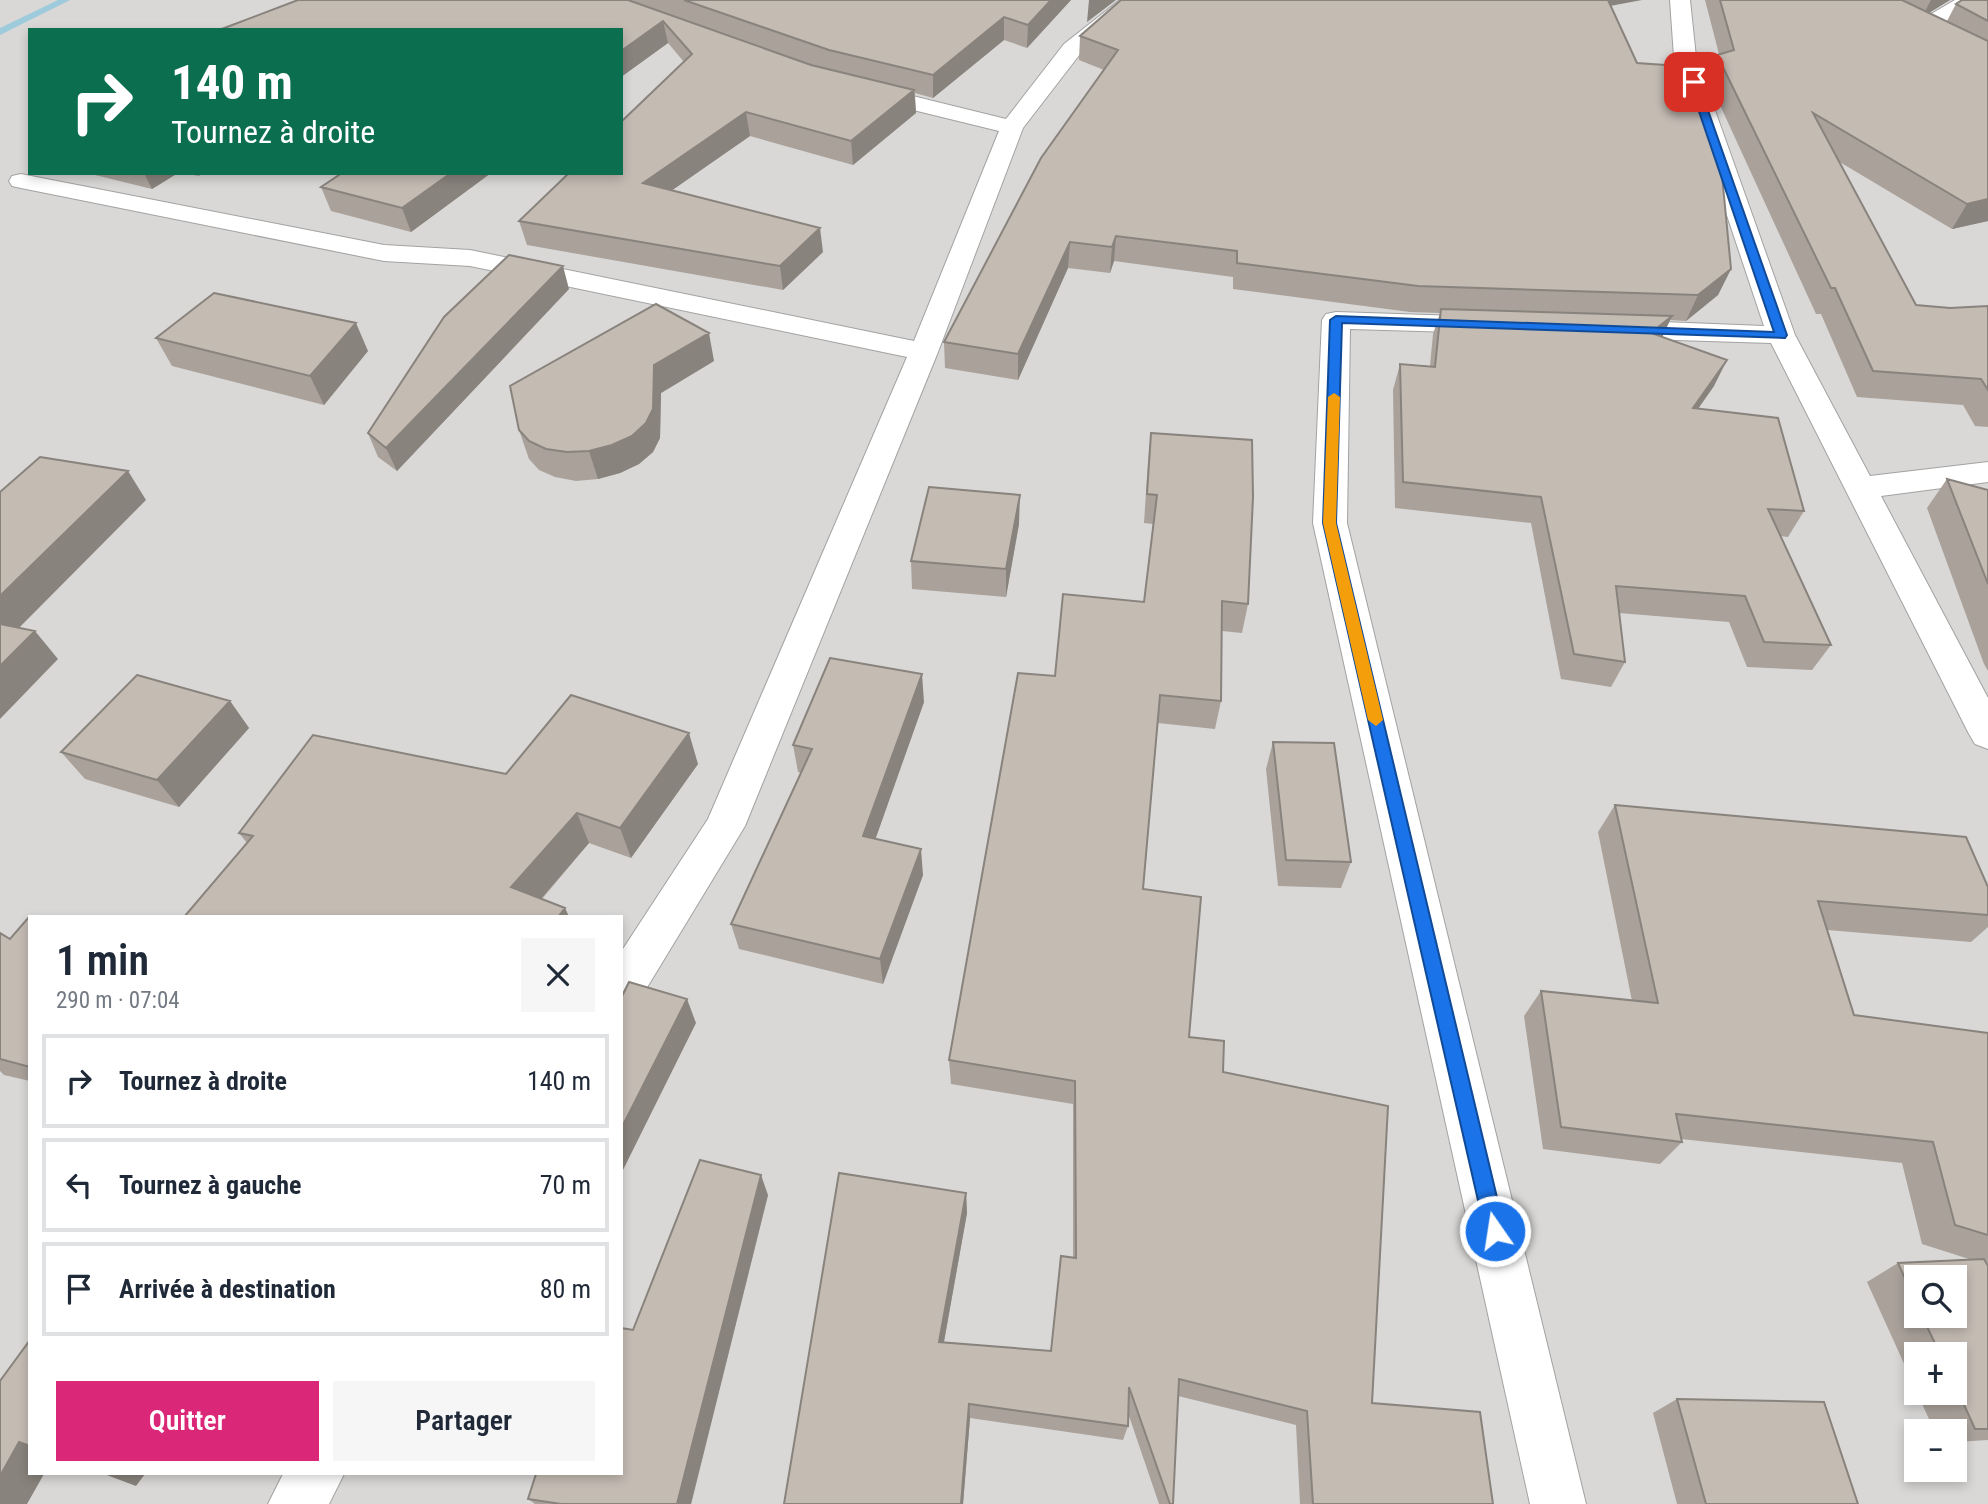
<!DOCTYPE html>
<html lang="fr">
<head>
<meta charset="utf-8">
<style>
	body { margin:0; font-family:"Roboto Condensed",sans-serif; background:#f6f6f7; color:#1f2937; height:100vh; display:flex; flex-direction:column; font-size:26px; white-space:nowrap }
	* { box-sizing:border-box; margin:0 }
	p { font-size:23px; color:#747a83 }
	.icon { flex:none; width:38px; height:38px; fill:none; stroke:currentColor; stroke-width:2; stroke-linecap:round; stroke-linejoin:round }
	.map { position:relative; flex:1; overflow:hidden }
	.side { position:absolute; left:28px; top:915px; width:595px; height:560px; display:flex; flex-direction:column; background:#fff; border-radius:0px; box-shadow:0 4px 10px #0003 }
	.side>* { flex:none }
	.top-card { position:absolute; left:28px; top:28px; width:595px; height:147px; border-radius:0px; box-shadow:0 4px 10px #0003; background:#0b6e4f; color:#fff; overflow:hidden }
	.buttons { position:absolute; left:1904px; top:1265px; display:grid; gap:14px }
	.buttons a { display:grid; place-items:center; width:63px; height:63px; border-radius:0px; background:#fff; box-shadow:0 4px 10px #0003; font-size:35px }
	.pin { position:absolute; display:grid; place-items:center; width:60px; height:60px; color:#fff; margin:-30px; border-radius:14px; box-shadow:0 4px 10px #0006 }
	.me { position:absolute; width:77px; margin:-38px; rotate:347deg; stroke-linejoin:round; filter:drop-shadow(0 0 5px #0008) }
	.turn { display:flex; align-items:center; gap:24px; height:147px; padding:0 28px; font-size:32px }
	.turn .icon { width:91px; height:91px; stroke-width:2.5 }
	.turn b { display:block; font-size:49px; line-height:60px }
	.round { display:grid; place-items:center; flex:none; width:74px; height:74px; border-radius:0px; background:#f6f6f7 }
	.head { display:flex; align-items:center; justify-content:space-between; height:119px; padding:0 28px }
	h1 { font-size:42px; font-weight:600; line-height:52px }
	.cta { display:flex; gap:14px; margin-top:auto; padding:14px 28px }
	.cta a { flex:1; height:80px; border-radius:0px; background:#db2777; color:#fff; font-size:28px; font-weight:600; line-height:80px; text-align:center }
	.cta a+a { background:#f6f6f7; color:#1f2937 }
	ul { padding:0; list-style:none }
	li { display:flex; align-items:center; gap:21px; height:94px; margin:0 14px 10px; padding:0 14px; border:4px solid #e0e1e3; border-radius:0px }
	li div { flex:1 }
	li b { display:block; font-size:26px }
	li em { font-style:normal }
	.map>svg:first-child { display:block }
	.residential { fill:#d9d8d7; fill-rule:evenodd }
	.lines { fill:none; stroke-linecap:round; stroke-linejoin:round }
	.stream { fill:#9ecbdc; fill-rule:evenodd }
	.minor-casing { stroke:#a2a2a2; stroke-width:2 }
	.minor { fill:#fff; fill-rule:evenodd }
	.wall { fill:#a9a19a; fill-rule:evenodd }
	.shaded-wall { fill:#89837d }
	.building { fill:#c4bbb3; stroke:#89837d; stroke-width:2 }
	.route { fill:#1a73e8; stroke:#114b97; stroke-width:2 }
	.slow { fill:#f59e0b }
</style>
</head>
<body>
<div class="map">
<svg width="1988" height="1504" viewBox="0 0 1988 1504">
	<rect width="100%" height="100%" fill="#ede9df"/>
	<!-- residential -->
	<path class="residential" d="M0 0H1988V1504H0ZM30 30H621V173H30ZM30 917H621V1474H30ZM1916 1278H1955V1316H1916ZM1916 1354H1955V1393H1916ZM1916 1432H1955V1470H1916Z"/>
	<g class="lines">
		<!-- stream -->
		<path class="stream" d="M58 0H70L0 35V28Z"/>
		<defs>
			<path id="minor" d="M1120 0H1143L1080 54 1023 128 938 352 745 826 637 1004 621 1010V952L708 819 907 357 470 266 384 261 21 188 12 186 9 181 12 176 21 174 384 245 470 250 914 341 999 131 856 96 853 91 856 86 864 84 1006 119 1064 44Z
				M1670 0H1690L1696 57 1795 335 1870 476 1988 462V482L1881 496 1988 698V749L1975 744 1969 734 1771 343 1612 338 1602 335 1598 329 1602 323 1612 320 1764 326 1674 57Z
				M1955 0H1979L1930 34H1914L1911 29 1914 24Z
				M1336 312 1489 317 1499 319 1503 325 1499 331 1489 333 1350 329 1347 523 1586 1504H1530L1313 523 1322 320 1326 314Z
				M283 1474H344L329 1504H268Z"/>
		</defs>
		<!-- minor casing -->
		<use href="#minor" class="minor-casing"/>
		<!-- minor -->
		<use href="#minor" class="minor"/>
	</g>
	<!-- wall -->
	<path class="wall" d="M298 0H1071L1027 48 1004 40 933 98 915 93 916 113 853 165 750 136 672 190 823 252 783 290 527 245 519 221 684 62 668 43 621 77V30Z
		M1705 0H1950L1929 13 1947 21 1956 4 1988 0V221L1952 229 1838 161 1916 305 1950 308 1988 306V427L1975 426 1963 405 1857 397 1821 314H1816L1708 79 1717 55 1719 54Z
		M1611 6 1731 269 1718 295 1686 321 1670 320 1662 337 1714 386 1698 409 1804 511 1788 537 1780 536 1831 645 1812 670 1747 667 1729 622 1619 613 1625 662 1611 687 1561 679 1531 523 1395 508 1393 390 1400 364 1430 366 1433 334 1440 313 1410 312 1233 289V277L1114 261 1110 273 1068 268 1018 380 945 368 944 342 1104 70 1079 60 1080 36Z
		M87 173H178L152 189Z
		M181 173H203L199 176Z
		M342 173H491L411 232 331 211 321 187Z
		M569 289 397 471 378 457 368 433Z
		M156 338 368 351 324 405 172 366Z
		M714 361 661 393 660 438 653 452 639 464 620 473 598 479 576 481 555 477 539 470 529 459 519 430Z
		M1151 433 1248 604 1242 633 1222 631 1221 701 1215 729 1158 723 1143 889 1189 1037 1223 1072 1372 1403 1493 1504H1300L1296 1425 1178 1396 1173 1504H1159L1128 1413V1426L1123 1440 970 1418 963 1504H784L966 1193 967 1213 944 1342 1051 1351 1073 1257V1104L951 1084 949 1060 1055 676 1144 602 1153 524 1144 523 1148 462Z
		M1947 479 1988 490V671L1984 664 1927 508Z
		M1019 524 1006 597 912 589 911 561Z
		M230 701 249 728 179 807 85 779 61 752Z
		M924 702 875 839 923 875 883 984 739 949 731 924 801 773 798 772 793 745Z
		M1273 742 1351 862 1341 888 1278 886 1266 769Z
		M698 764 631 858 589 843 542 899 565 908 569 917H184L247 843 239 833 506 774Z
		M1615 805 1988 887V927L1971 942 1827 930 1854 1015 1988 1033V1440L1955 1442V1432H1935L1917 1393H1955V1354H1916V1390L1867 1282 1898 1263 1969 1259 1922 1244 1902 1163 1681 1139 1682 1142 1660 1164 1543 1149 1524 1016 1541 991 1632 1001 1598 832ZM1916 1278 1955 1316H1916Z
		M30 917V1081L4 1075 0 1071V933L10 939Z
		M768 1195 691 1504H535L528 1499 633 1330Z
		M1677 1399 1858 1504H1677L1653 1413Z"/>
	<!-- shaded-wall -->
	<path class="shaded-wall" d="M1051 0H1071L1027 48 1028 25Z
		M1089 0H1116L1087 22Z
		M1597 0H1642L1594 9Z
		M1931 0H1950L1922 17Z
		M1004 17V40L933 98V75Z
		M663 21 668 43 621 77V51Z
		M914 90 916 113 853 165 851 141Z
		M746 112 750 136 648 207 643 183Z
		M144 173H178L152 189Z
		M451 173H491L411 232 402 208Z
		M1988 199V221L1952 229 1967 204Z
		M820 228 823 252 783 290 780 266Z
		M1116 236 1114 261 1110 273 1112 247Z
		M1070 242 1068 268 1018 380V354Z
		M563 266 569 289 397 471 386 448Z
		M1731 269 1718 295 1686 321 1698 295Z
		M1672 316 1660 342 1651 333Z
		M356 323 368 351 324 405 310 376Z
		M709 333 714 361 661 393 660 438 653 452 639 464 620 473 598 479 589 451 654 365Z
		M1727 360 1714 386 1680 434 1693 408Z
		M128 471 146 500 0 647V596Z
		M1020 495 1019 524 1006 597V569Z
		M35 631 58 659 0 719V666Z
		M922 674 924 702 867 863 863 836Z
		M230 701 249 728 179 807 157 780Z
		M689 733 698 764 631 858 620 828Z
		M577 813 589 843 526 916 511 887Z
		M921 849 923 875 883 984 880 959Z
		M565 908 569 917H558Z
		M687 999 696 1023 621 1174V1129Z
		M761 1175 768 1195 691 1504H677Z
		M966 1193 967 1213 941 1358 939 1342Z
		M969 1404 970 1418 963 1504H961Z
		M19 1442 30 1446V1474H44L27 1504H0V1476Z
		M104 1474H145L136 1486Z"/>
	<!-- building -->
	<path class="building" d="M298 0H628L811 65 914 90 851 141 746 112 643 183 820 228 780 266 519 221 569 173H621V122L692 54 663 21 621 51V30H219Z
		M684 0H1051L1028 25 1004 17 933 75 829 50Z
		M1121 0H1608L1637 63 1680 66 1691 63 1719 144 1731 269 1698 295 1418 286 1237 263V251L1116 236 1112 247 1070 242 1018 354 944 342 1041 158 1118 50 1080 36Z
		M1720 0H1902L1988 41V199L1967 204 1813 113 1916 305 1950 308 1988 306V390L1981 379 1873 371 1835 288H1831L1717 55 1734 50Z
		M1962 0H1988V21L1956 4Z
		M342 173H451L402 208 321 187Z
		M509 255 563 266 386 448 368 433 444 317Z
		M214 293 356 323 310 376 156 338Z
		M656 304 709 333 654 365 653 409 646 423 632 436 612 445 589 451 567 452 546 449 529 441 519 430 510 386Z
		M1441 309 1672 316 1651 333 1727 360 1693 408 1778 418 1804 511 1768 509 1831 645 1764 642 1745 596 1616 586 1625 662 1574 654 1541 497 1403 482 1400 364 1435 367Z
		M1151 433 1252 440 1253 497 1248 604 1222 601 1221 701 1160 695 1143 889 1201 897 1189 1037 1224 1041 1223 1072 1388 1106 1372 1403 1480 1412 1493 1504H1313L1307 1411 1179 1379 1173 1504H1170L1129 1387 1128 1426 969 1404 961 1504H784L839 1173 966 1193 939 1342 1051 1351 1061 1256 1076 1258 1075 1081 949 1060 1018 673 1055 676 1063 594 1144 602 1157 495 1147 494Z
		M40 457 128 471 0 596V492Z
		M1947 479 1988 490V584Z
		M929 487 1020 495 1006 569 911 561Z
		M0 624 35 631 0 666Z
		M830 658 922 674 863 836 921 849 880 959 731 924 812 749 793 745Z
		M137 675 230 701 157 780 61 752Z
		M571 695 689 733 620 828 577 813 511 887 565 908 558 917H184L253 836 239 833 313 735 506 774Z
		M1273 742 1334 743 1351 862 1286 860Z
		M1615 805 1966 837 1988 887V915L1818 901 1854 1015 1988 1033V1235L1955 1225 1933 1142 1676 1114 1682 1142 1561 1127 1541 991 1658 1003Z
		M29 917H30V1067L0 1059V933L10 939Z
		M629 982 687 999 621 1129V998Z
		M700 1160 761 1175 677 1504H561L528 1499 536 1474H621V1328L633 1330Z
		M1984 1259 1988 1266V1429H1975L1955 1385V1354H1940L1922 1316H1955V1278H1916V1303L1898 1263Z
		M30 1340V1446L19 1442 0 1476V1381Z
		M1677 1399 1824 1402 1858 1504H1706Z"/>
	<!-- route -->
	<path class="route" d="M1694 80 1698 82 1787 335 1785 338 1342 323 1336 523 1505 1231 1502 1239 1495 1242 1488 1239 1485 1231 1323 523 1330 320 1336 316 1774 332 1689 82Z"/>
	<!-- slow -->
	<path class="slow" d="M1334 393 1340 397 1336 523 1383 720 1376 726 1368 720 1323 523 1328 397Z"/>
</svg>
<div class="buttons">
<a><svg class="icon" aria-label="search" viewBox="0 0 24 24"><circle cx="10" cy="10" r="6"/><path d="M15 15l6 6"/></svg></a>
<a>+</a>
<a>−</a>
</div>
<div class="pin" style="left:1694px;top:82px;background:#d93025"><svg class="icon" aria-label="arrive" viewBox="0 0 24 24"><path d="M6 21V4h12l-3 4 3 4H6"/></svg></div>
<svg class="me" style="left:1495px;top:1231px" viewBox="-20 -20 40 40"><circle r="17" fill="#1a73e8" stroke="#fff" stroke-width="3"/><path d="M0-11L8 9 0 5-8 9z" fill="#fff"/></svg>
<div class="top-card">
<div class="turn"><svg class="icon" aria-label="right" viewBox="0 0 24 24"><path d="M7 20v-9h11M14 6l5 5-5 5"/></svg><div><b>140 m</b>Tournez à droite</div></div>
</div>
<section class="side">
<div class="head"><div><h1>1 min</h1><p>290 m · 07:04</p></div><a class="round"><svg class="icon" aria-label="close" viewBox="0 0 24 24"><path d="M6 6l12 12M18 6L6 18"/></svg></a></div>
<ul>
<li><svg class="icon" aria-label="right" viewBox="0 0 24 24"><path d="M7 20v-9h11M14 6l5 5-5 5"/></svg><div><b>Tournez à droite</b></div><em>140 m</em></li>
<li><svg class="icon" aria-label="left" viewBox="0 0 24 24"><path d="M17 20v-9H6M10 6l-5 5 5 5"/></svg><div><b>Tournez à gauche</b></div><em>70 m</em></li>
<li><svg class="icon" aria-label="arrive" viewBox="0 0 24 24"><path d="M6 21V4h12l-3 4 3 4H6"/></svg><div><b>Arrivée à destination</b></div><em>80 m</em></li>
</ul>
<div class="cta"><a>Quitter</a><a>Partager</a></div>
</section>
</div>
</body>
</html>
